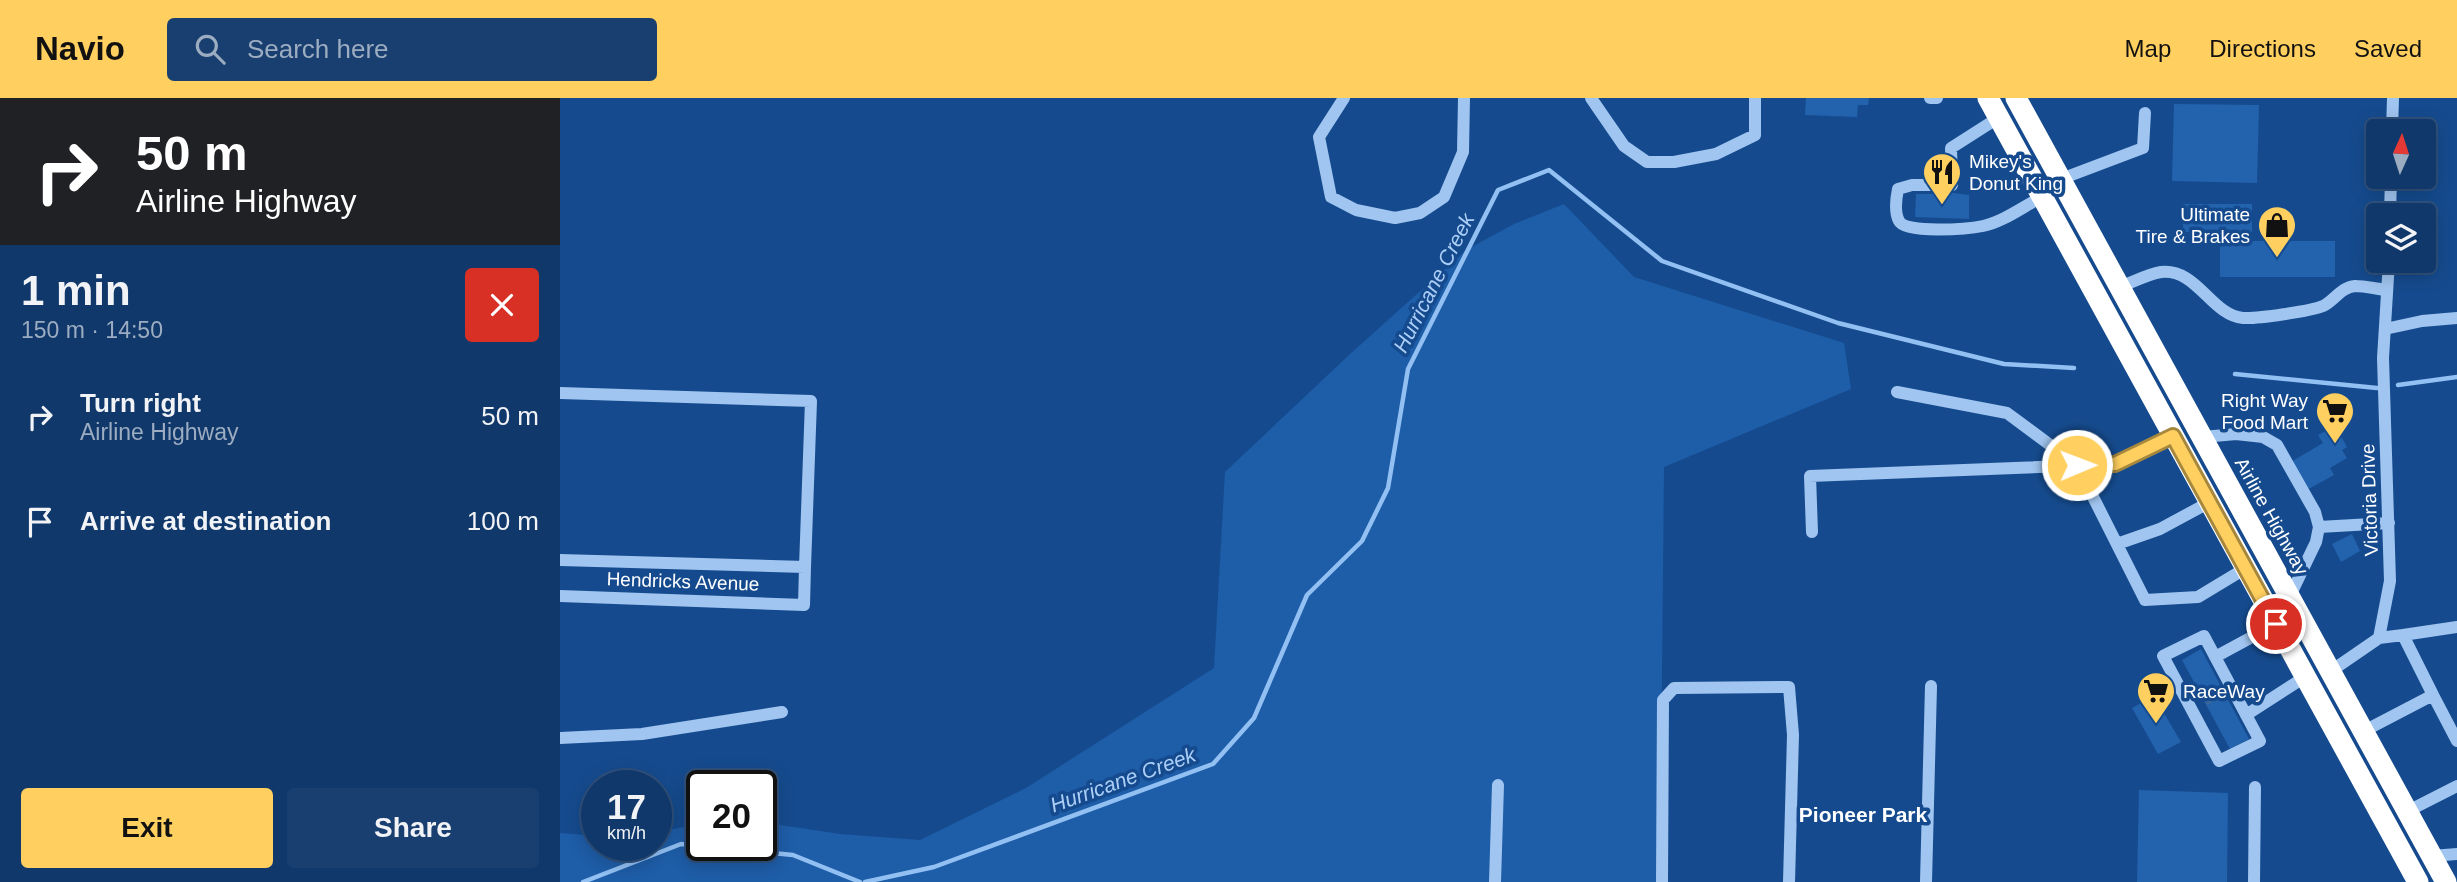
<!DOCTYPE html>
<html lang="en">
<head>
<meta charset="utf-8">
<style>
	body { margin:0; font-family:Helvetica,sans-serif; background:#193f70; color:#f1f3f6; height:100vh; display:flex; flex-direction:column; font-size:26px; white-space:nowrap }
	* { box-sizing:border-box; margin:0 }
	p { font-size:23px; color:#9cacc1 }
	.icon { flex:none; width:38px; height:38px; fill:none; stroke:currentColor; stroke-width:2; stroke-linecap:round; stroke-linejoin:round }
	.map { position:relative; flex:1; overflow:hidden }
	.sheet { display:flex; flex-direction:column; background:#10386a; width:560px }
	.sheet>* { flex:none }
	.guide { background:#202124; color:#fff; overflow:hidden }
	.needle { width:46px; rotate:3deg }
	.fabs { position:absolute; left:1806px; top:21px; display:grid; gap:14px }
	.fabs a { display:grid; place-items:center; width:70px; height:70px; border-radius:7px; background:#10386a; box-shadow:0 4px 18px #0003,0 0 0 2px #30527e; font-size:35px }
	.speed { position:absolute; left:21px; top:672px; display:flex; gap:14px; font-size:35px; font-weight:700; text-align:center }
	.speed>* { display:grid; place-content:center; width:91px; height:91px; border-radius:50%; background:#10386a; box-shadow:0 4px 18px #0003,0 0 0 2px #30527e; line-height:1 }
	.speed small { font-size:18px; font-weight:400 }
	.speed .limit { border:4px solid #111; border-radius:10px; background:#fff; color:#111 }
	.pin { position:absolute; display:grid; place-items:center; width:60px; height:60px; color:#fff; margin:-30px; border:4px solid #fff; border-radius:50%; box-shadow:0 2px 7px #0007 }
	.me { position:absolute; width:77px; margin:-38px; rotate:89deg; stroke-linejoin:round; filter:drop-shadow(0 0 5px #0008) }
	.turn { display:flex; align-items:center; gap:24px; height:147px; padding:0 21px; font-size:32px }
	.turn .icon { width:91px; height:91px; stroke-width:2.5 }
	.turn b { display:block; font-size:49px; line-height:60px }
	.round { display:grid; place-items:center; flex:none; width:74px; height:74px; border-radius:7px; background:#193f70 }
	.headline { display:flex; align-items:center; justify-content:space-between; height:119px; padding:0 21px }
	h1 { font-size:42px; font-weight:700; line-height:52px }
	.action { display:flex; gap:14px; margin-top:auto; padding:14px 21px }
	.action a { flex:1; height:80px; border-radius:7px; background:#ffcf5f; color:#111; font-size:28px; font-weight:700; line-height:80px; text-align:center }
	.action a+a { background:#193f70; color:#f1f3f6 }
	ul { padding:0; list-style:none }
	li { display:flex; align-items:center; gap:21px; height:105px; padding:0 21px }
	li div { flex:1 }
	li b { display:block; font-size:26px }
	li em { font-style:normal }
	header { display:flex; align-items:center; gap:42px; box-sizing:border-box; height:98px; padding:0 35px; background:#ffcf5f; color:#111 }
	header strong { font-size:33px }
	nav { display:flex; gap:38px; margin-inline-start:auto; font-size:24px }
	.search { width:490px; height:63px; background:#193f70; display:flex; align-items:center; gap:18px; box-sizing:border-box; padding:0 24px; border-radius:7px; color:#9cacc1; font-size:26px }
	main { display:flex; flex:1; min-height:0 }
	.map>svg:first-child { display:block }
	.green { fill:#1e5da8 }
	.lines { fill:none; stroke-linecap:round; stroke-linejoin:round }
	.stream { stroke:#92c0f3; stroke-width:4.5 }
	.building { fill:#2362ad }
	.minor-tunnel { stroke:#38669f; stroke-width:12; stroke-dasharray:12 6; stroke-linecap:butt }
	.minor { stroke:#a0c5f0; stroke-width:12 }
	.highway { stroke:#fff; stroke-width:21 }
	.route-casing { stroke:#a6873e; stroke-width:18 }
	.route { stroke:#ffcf5f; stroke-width:12 }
	.labels { text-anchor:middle; stroke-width:7; stroke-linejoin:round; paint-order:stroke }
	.poi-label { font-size:19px; fill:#fff; stroke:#154b8e; text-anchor:start }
	.street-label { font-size:19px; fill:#fff; stroke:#154b8e }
	.water-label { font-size:21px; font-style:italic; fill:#accff7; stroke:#154b8e }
	.neighbourhood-label { font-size:21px; font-weight:bold; fill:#fff; stroke:#154b8e }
</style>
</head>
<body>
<header>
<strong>Navio</strong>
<div class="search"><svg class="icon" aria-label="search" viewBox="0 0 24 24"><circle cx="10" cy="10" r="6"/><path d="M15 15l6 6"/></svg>Search here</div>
<nav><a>Map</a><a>Directions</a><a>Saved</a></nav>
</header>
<main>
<section class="sheet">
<div class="guide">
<div class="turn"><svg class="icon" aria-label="right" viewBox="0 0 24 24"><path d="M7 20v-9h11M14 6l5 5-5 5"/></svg><div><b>50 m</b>Airline Highway</div></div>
</div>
<div class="headline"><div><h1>1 min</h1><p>150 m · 14:50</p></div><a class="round" style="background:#d93025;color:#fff"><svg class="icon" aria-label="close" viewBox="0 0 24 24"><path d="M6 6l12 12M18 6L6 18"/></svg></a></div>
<ul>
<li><svg class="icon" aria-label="right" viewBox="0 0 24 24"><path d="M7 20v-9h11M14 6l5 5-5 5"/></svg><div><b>Turn right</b><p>Airline Highway</p></div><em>50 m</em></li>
<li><svg class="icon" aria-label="arrive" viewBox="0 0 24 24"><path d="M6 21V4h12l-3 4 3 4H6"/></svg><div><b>Arrive at destination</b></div><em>100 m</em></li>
</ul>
<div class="action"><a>Exit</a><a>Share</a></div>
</section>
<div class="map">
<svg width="1897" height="784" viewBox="0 0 1897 784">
	<rect width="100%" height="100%" fill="#154b8e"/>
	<!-- green -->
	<path class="green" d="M1004 106 1074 179 1284 245 1291 291 1104 369 1100 784H0V735L37 738V747H96V734L142 726V747H201V724L280 736 360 742 466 690 654 570 665 374 789 257 906 152 954 126Z"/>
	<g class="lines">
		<!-- stream -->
		<path class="stream" d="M1675 276 1817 290
			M1838 287 1897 279
			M23 784 121 746 233 757 300 784
			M305 784 374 769 653 666 694 620 747 497 802 443 828 390 848 271 938 92 989 72 1102 163 1278 225 1444 266 1514 270"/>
	</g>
	<!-- building -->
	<path class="building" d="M1246 0H1309L1308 7H1298L1297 19 1245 17Z
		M1614 6 1699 7 1697 85 1612 83Z
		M1386 94 1409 97V121L1355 119 1356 96H1386Z
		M1623 106H1692V134H1623Z
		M1660 143H1775V179H1660Z
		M1775 328 1787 349 1782 352 1787 360 1770 370 1774 377 1745 393 1729 365 1763 345 1758 337Z
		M1792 436 1800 453 1781 464 1772 446Z
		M1641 551 1689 641 1670 651 1622 562Z
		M1594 598 1621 644 1598 656 1572 610Z
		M1579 692 1668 695 1667 784H1577Z"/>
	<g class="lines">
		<!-- minor-tunnel -->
		<path class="minor-tunnel" d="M1644 602 1663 592"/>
		<!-- minor -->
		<path class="minor" d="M784 0 759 39 771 99 796 112 835 120 860 115 884 99 903 54 904 0
			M1031 0 1064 48 1087 64H1114L1156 56 1195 37V0
			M1370 0H1377
			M1438 20 1391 50 1392 87H1352L1338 91C1336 101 1334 114 1339 123 1345 136 1409 131 1423 128 1443 124 1464 108 1482 99
			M1832 33 1833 0
			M1501 81 1583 50 1585 15
			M1830 117 1831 79
			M1560 189C1573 184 1588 176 1601 174 1637 170 1651 217 1683 220 1697 221 1751 213 1763 208 1774 203 1781 189 1795 188 1805 188 1817 191 1827 192
			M1825 231 1862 223 1897 220
			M1337 294 1447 315 1517 367 1585 502 1638 499 1686 470
			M0 295 251 303 245 469 0 462
			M1643 339 1676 336 1703 339 1717 347 1755 414 1759 429 1756 444 1730 498
			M1759 429 1829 425
			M1252 434 1250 378 1555 366 1613 338
			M1557 446 1600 431 1650 404
			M0 498 244 507 245 469
			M1843 537 1897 529
			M1644 538 1700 643 1659 663 1603 558Z
			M1819 540 1843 537 1873 597
			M1655 559 1716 526
			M1771 573 1819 540 1830 483 1823 260 1829 163
			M1686 617 1745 579
			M1804 633 1873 597 1897 643
			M0 640 82 636 222 614
			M1848 713 1897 688
			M1872 758 1897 756
			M935 784 938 687
			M1102 784 1103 602 1114 590 1229 589 1233 637 1229 784
			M1366 784 1371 588
			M1694 784 1695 689"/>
		<!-- highway -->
		<path class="highway" d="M1428 0 1858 784
			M1456 0 1886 784"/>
	</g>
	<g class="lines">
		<defs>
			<path id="route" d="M1517 367 1555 366 1613 338 1716 526"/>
		</defs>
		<!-- route casing -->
		<use href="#route" class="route-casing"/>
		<!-- route -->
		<use href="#route" class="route"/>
	</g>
	<!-- icons -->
	<defs>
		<symbol id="restaurant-pin" viewBox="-11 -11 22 30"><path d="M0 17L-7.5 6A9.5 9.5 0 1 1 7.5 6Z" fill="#ffcf5f" stroke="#154b8e"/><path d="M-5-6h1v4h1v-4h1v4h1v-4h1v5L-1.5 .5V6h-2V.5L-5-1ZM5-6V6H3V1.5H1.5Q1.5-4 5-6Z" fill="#111"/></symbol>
		<symbol id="shop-pin" viewBox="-11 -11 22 30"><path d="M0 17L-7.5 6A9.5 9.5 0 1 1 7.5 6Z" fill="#ffcf5f" stroke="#154b8e"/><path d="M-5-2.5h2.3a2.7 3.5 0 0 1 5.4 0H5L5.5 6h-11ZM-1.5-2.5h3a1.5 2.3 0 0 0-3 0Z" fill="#111"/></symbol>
		<symbol id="supermarket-pin" viewBox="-11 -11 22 30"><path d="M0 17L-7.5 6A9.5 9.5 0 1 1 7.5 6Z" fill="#ffcf5f" stroke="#154b8e"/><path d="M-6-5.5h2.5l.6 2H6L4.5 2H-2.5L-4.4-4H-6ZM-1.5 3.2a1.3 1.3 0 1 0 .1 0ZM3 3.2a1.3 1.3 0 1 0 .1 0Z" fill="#111"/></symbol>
	</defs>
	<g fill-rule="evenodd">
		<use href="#restaurant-pin" x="1360" y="52" width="44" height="60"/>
		<use href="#shop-pin" x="1695" y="105" width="44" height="60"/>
		<use href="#supermarket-pin" x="1753" y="291" width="44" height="60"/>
		<use href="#supermarket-pin" x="1574" y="571" width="44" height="60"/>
	</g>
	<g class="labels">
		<!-- poi labels -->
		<g class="poi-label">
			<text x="1409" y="70">Mikey's<tspan x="1409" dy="22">Donut King</tspan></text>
			<text x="1690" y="123" text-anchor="end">Ultimate<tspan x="1690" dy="22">Tire &amp; Brakes</tspan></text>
			<text x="1748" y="309" text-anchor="end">Right Way<tspan x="1748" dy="22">Food Mart</tspan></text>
			<text x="1623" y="600">RaceWay</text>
		</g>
		<!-- street labels -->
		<g class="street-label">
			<text transform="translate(1809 402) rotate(-92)" y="7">Victoria Drive</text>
			<text transform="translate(1712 418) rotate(61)" y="7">Airline Highway</text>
			<text transform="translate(123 483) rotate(2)" y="7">Hendricks Avenue</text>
		</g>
		<!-- water labels -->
		<g class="water-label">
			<text transform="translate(874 185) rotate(-63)" y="7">Hurricane Creek</text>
			<text transform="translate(563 682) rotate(-20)" y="7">Hurricane Creek</text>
		</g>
		<!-- neighbourhood labels -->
		<g class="neighbourhood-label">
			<text x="1303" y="724">Pioneer Park</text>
		</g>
	</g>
</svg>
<div class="fabs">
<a><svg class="needle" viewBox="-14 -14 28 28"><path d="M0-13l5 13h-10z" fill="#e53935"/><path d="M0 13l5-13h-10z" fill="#9cacc1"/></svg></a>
<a><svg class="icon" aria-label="layers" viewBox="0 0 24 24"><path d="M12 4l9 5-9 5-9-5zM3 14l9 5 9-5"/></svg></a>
</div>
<div class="speed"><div>17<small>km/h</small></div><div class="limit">20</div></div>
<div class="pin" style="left:1716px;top:526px;background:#d93025"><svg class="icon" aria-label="arrive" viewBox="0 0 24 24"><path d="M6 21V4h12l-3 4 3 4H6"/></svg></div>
<svg class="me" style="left:1517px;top:367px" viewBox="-20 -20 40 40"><circle r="17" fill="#ffcf5f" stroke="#fff" stroke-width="3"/><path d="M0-11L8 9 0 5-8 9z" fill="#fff"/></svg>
</div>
</main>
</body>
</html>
